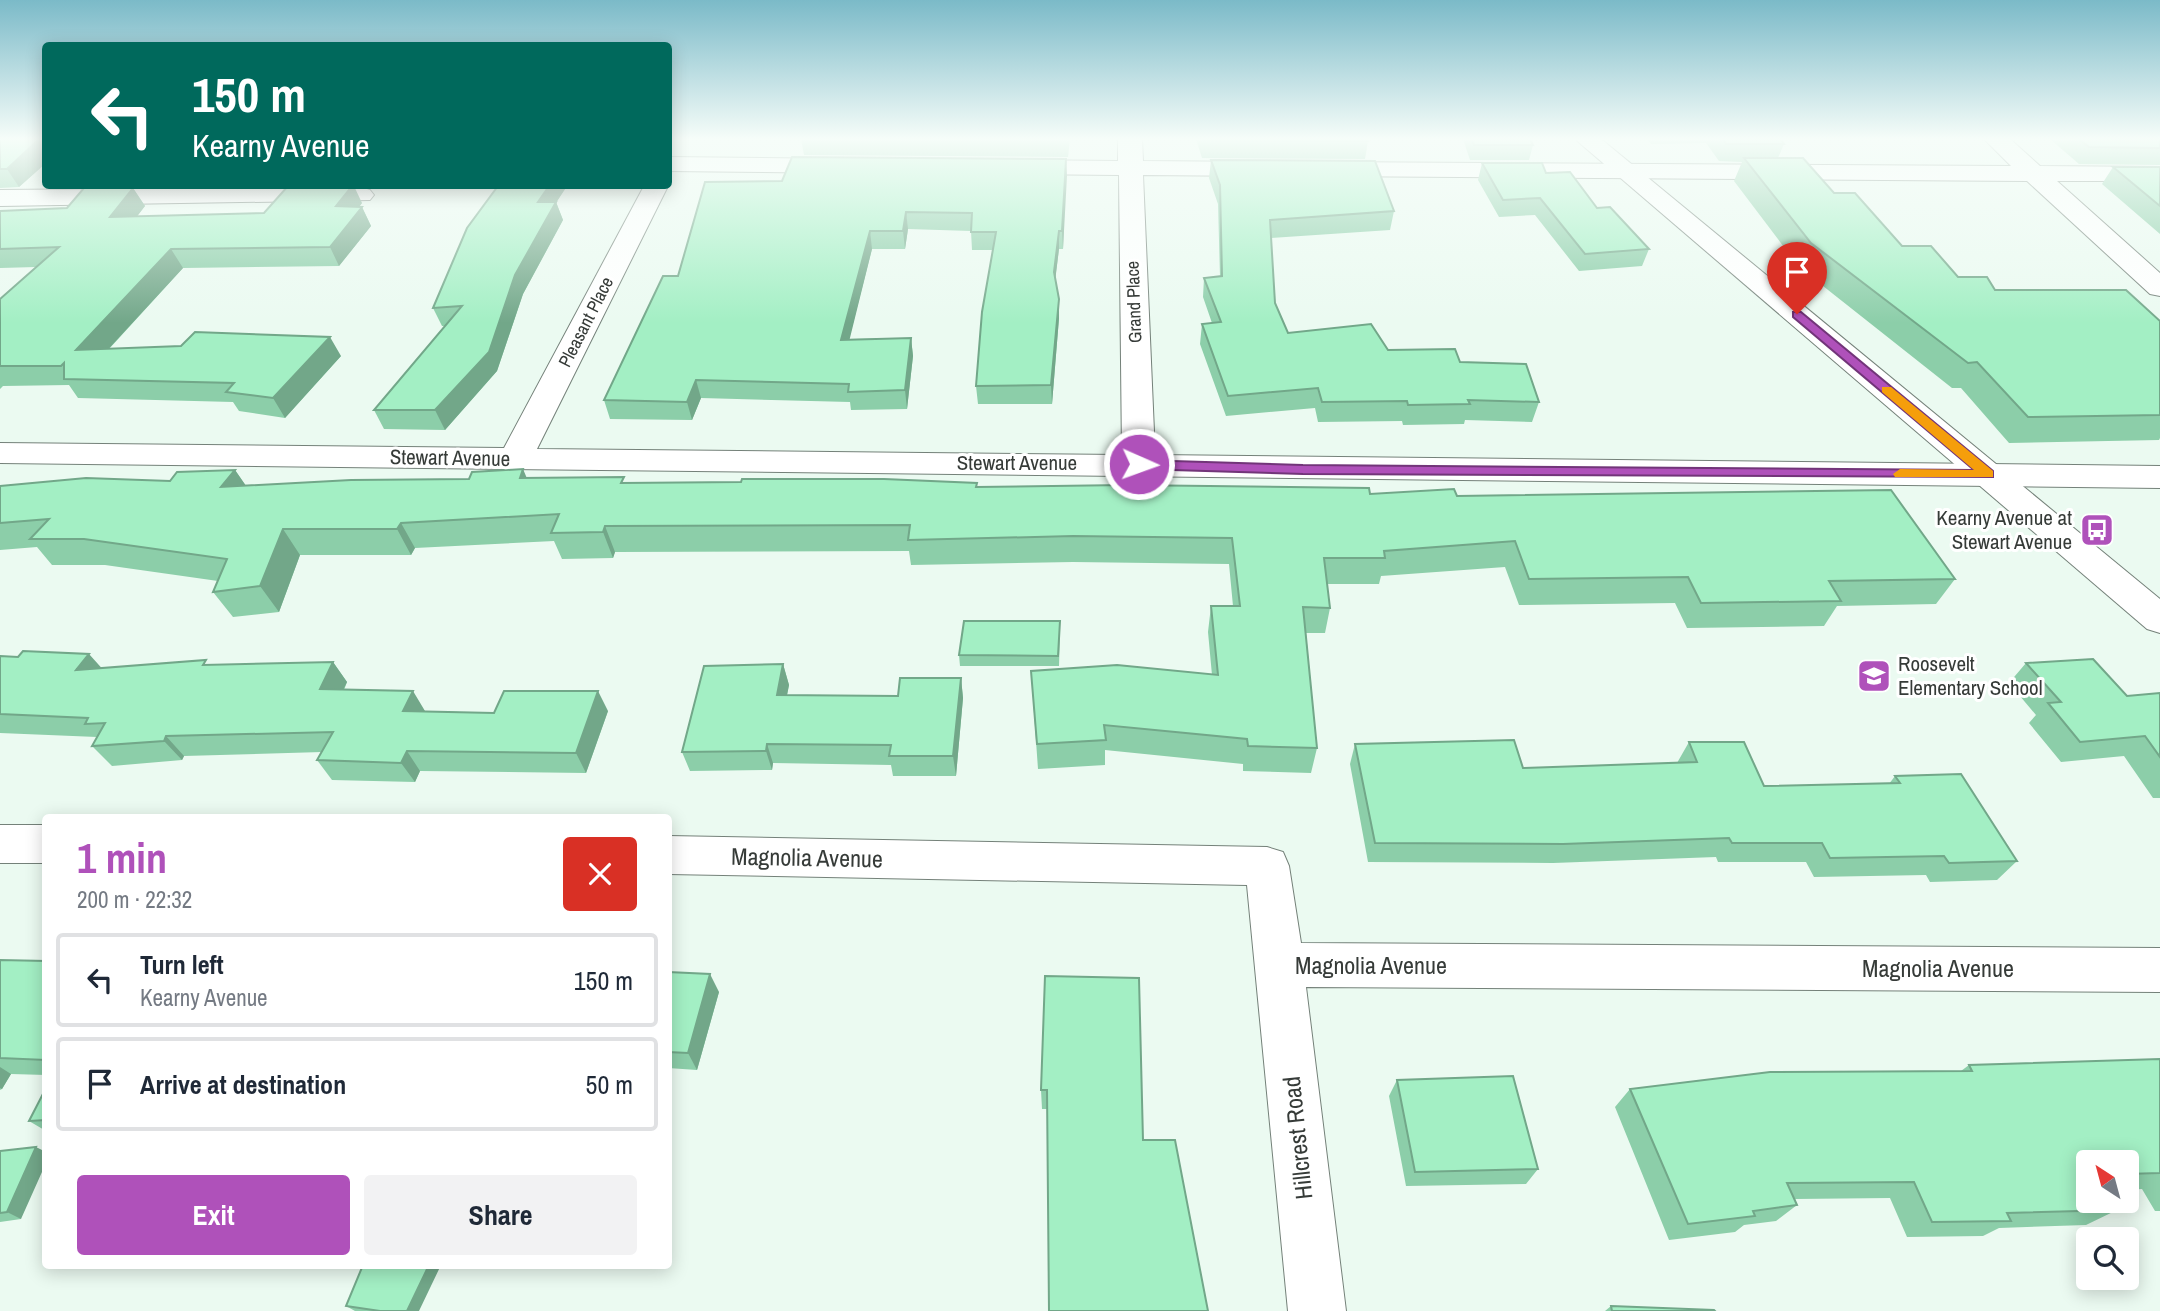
<!DOCTYPE html>
<html lang="en">
<head>
<meta charset="utf-8">
<style>
	body { margin:0; font-family:"Archivo Narrow",sans-serif; background:#f2f2f3; color:#1f2937; height:100vh; display:flex; flex-direction:column; font-size:26px; white-space:nowrap }
	* { box-sizing:border-box; margin:0 }
	p { font-size:23px; color:#747a83 }
	.icon { flex:none; width:38px; height:38px; fill:none; stroke:currentColor; stroke-width:2; stroke-linecap:round; stroke-linejoin:round }
	.map { position:relative; flex:1; overflow:hidden }
	.drawer { position:absolute; left:42px; top:814px; width:630px; height:455px; display:flex; flex-direction:column; background:#fff; border-radius:7px; box-shadow:0 4px 18px #0003 }
	.drawer>* { flex:none }
	.banner { position:absolute; left:42px; top:42px; width:630px; height:147px; border-radius:7px; box-shadow:0 4px 18px #0003; background:#00695c; color:#fff; overflow:hidden }
	.needle { width:46px; rotate:324deg }
	.buttons { position:absolute; left:2076px; top:1150px; display:grid; gap:14px }
	.buttons a { display:grid; place-items:center; width:63px; height:63px; border-radius:7px; background:#fff; box-shadow:0 4px 18px #0003; font-size:35px }
	.pin { position:absolute; display:grid; place-items:center; width:60px; height:60px; color:#fff; margin:-72px -30px; border-radius:50% 50% 50% 0; rotate:-45deg; box-shadow:0 0 7px #0007 }
	.pin .icon { rotate:45deg }
	.me { position:absolute; width:77px; margin:-38px; rotate:92deg; stroke-linejoin:round; filter:drop-shadow(0 0 5px #0008) }
	.turn { display:flex; align-items:center; gap:24px; height:147px; padding:0 35px; font-size:32px }
	.turn .icon { width:91px; height:91px; stroke-width:2.5 }
	.turn b { display:block; font-size:49px; line-height:60px }
	.round { display:grid; place-items:center; flex:none; width:74px; height:74px; border-radius:7px; background:#f2f2f3 }
	.head { display:flex; align-items:center; justify-content:space-between; height:119px; padding:0 35px }
	h1 { font-size:42px; font-weight:700; line-height:52px; color:#af51ba }
	.action { display:flex; gap:14px; margin-top:auto; padding:14px 35px }
	.action a { flex:1; height:80px; border-radius:7px; background:#af51ba; color:#fff; font-size:28px; font-weight:700; line-height:80px; text-align:center }
	.action a+a { background:#f2f2f3; color:#1f2937 }
	ul { padding:0; list-style:none }
	li { display:flex; align-items:center; gap:21px; height:94px; margin:0 14px 10px; padding:0 21px; border:4px solid #e0e1e3; border-radius:7px }
	li div { flex:1 }
	li b { display:block; font-size:26px }
	li em { font-style:normal }
	.map>svg:first-child { display:block }
	.lines { fill:none; stroke-linecap:round; stroke-linejoin:round }
	.street-casing { stroke:#748179; stroke-width:2 }
	.primary-casing { stroke:#748179; stroke-width:2 }
	.street { fill:#fff; fill-rule:evenodd }
	.primary { fill:#fff; fill-rule:evenodd }
	.wall { fill:#8ccea9 }
	.shaded-wall { fill:#72a789 }
	.building { fill:#a3efc4; stroke:#72a789; stroke-width:2 }
	.route { fill:#af51ba; stroke:#723579; stroke-width:2 }
	.slow { fill:#f59e0b }
	.labels { text-anchor:middle; stroke-width:6; stroke-linejoin:round; paint-order:stroke }
	.far-street-label { font-size:18px; fill:#363b38; stroke:#fff }
	.street-label { font-size:21px; fill:#363b38; stroke:#fff }
	.poi-label { font-size:21px; fill:#363b38; stroke:#fff; text-anchor:end }
	.near-street-label { font-size:24px; fill:#363b38; stroke:#fff }
</style>
</head>
<body>
<div class="map">
<svg width="2160" height="1311" viewBox="0 0 2160 1311">
	<rect width="100%" height="100%" fill="#ebfaf1"/>
	<g class="lines">
		<defs>
			<path id="street" d="M1118 139H1142L1143 161 1261 162 1270 164 1273 169 1270 174 1261 176 1143 175 1155 455 2160 466V488L0 463V443L504 448 644 186H668L537 449 1122 455 1119 175 1014 174 1005 172 1002 167 1005 162 1014 160 1118 161Z
				M1984 139H2010L2040 166 2160 167V181H2057L2160 273V296L2150 294 2027 181 1325 176 1316 174 1313 169 1316 164 1325 162 2011 166Z
				M668 157 841 159 850 161 853 166 850 171 841 173 668 171Z
				M361 187 370 190 374 195 370 200 0 206V190Z
				M0 825H46V863H0Z
				M668 836 1267 847 1283 852 1289 866 1301 943 2160 948V992L1306 987 1346 1311H1288L1247 885 668 874Z"/>
			<path id="primary" d="M1575 139H1601L2160 599V633L2147 629Z"/>
		</defs>
		<!-- street casing -->
		<use href="#street" class="street-casing"/>
		<!-- primary casing -->
		<use href="#primary" class="primary-casing"/>
		<!-- street -->
		<use href="#street" class="street"/>
		<!-- primary -->
		<use href="#primary" class="primary"/>
	</g>
	<!-- wall -->
	<path class="wall" d="M0 139H46V163L19 187 0 188Z
		M801 139H1070L1068 157 804 155Z
		M1196 139H1367L1368 141 1365 159 1202 158Z
		M1463 139H1530L1533 145 1529 160H1470Z
		M1647 139H1780L1784 144 1778 158 1834 193 1902 246 1958 277 1995 290 2160 321V438L2159 440 2009 443 1961 388H1952L1799 267 1734 181 1742 162 1719 161 1706 143 1651 144Z
		M2050 139H2160V165L2079 164Z
		M1066 159 1063 249H1059L1055 280 1059 318 1052 404H978L976 386 993 250H972L971 231 908 229 905 249H872L849 339 911 338 913 356 907 409 851 410 850 402 701 398 692 420 610 419 604 400 678 276 782 181Z
		M1211 160 1394 211 1390 230 1271 238 1275 303 1288 333 1460 362 1539 402 1532 422 1465 420 1464 424 1403 425 1402 421 1318 422 1315 408 1226 416 1200 344 1202 324 1212 323 1203 297 1204 278 1220 276 1218 204 1209 178Z
		M1482 163 1546 173 1597 208 1649 249 1642 266 1579 271 1535 215 1499 217 1478 180Z
		M2113 167H2160V234L2102 184Z
		M498 186H567L556 202 563 220 523 294 497 371 445 430 384 429 374 410 445 326H442L433 308Z
		M133 188 145 206 137 216 264 213 362 203 359 207H362L371 226 339 266 183 268 109 349 341 356 285 418 239 411 233 402 78 398 69 385 3 386 0 389V299L36 267 0 268V211L67 208Z
		M235 470 246 486 527 478 626 483H977V487L1457 496 1955 579 1936 604 1837 606 1824 626 1687 628 1675 603 1519 605 1505 567 1381 576 1379 584H1327L1330 608 1325 633H1306L1317 748 1311 773 1243 771V764L1105 750V765L1038 769 1031 671 1212 675 1208 632 1211 606H1233L1229 564 1073 562 911 565 909 551 615 552 613 558 562 559 554 541 415 548 411 555H300L279 612 233 617 213 592 218 581 105 565H52L37 547 0 550V486L170 481Z
		M1060 631 1059 666H960L959 655Z
		M0 656 18 657 102 668 333 662 347 682 344 690 425 711 494 713 608 711 586 773 420 771 415 782 332 780 317 760 322 752 184 756 182 760 112 766 92 746 97 737 0 733Z
		M2026 663 2127 696 2160 693V798H2153L2124 756 2061 762 2029 723 2036 715 2009 683Z
		M783 664 789 685 787 695 898 696 961 678 963 698 956 776H893L891 765 773 763 772 770 690 771 682 752Z
		M1689 742 1764 786 1889 784 1895 776 2017 861 1997 880 1930 882 1926 875 1814 877 1806 862H1718L1716 857 1553 863 1368 862 1350 764 1355 744 1523 768 1677 763Z
		M0 960 46 961V1075L11 1074 2 1089 0 1090Z
		M668 972 719 992 697 1070 668 1068Z
		M1045 976 1143 1140 1047 1109H1042L1041 1090Z
		M2160 1059V1211H2155L2142 1189 2126 1190V1162H2088L2117 1210 2086 1225 1999 1228 1983 1236 1907 1237 1890 1198 1795 1199 1797 1205 1776 1221 1744 1225 1735 1232 1669 1240 1615 1107 1630 1089 1961 1071 1969 1065Z
		M1397 1080 1538 1169 1526 1184 1406 1186 1389 1096Z
		M46 1089V1131L29 1121Z
		M0 1151 21 1219 0 1222Z
		M346 1306 419 1311H355Z
		M1611 1306 1715 1311H1605Z"/>
	<!-- shaded-wall -->
	<path class="shaded-wall" d="M39 139H46V163L19 187 7 169Z
		M1066 159 1067 176 1063 249 1062 231Z
		M352 186H354L362 203 345 225 336 206Z
		M549 186H567L545 220 538 202Z
		M133 188 145 206 122 236 110 217Z
		M556 202 563 220 523 294 497 371 445 430 435 410 515 275Z
		M362 207 371 226 339 266 330 247Z
		M906 212 908 229 905 249 903 231Z
		M870 231 872 249 845 358 841 340Z
		M1059 231V249L1054 290V272Z
		M171 249 183 268 90 369 76 350Z
		M1059 299V318L1052 404 1051 385Z
		M330 337 341 356 285 418 273 398Z
		M911 338 913 356 907 409 905 390Z
		M696 380 701 398 692 420 687 402Z
		M523 469 534 495 520 478Z
		M235 470 253 496 221 487Z
		M401 523 415 548 411 555 397 529Z
		M605 526 615 552 613 558 603 532Z
		M283 529 300 555 279 612 260 586Z
		M89 654 107 674 76 670Z
		M333 662 347 682 334 709 320 689Z
		M783 664 789 685 783 715 777 695Z
		M961 678 963 698 956 776 953 756Z
		M413 691 425 711H403Z
		M598 691 608 711 586 773 576 753Z
		M166 736 184 756 182 760 164 741Z
		M767 744 773 763 772 770 766 751Z
		M407 751 420 771 415 782 401 763Z
		M710 974 719 992 697 1070 688 1053Z
		M0 1067 11 1074 2 1089 0 1088Z
		M36 1147 46 1152V1163L21 1219 7 1212Z
		M429 1265H441L419 1311H407Z"/>
	<!-- building -->
	<path class="building" d="M0 139H39L7 169H0Z
		M1203 139H1367L1368 141 1204 140Z
		M1472 139H1530L1533 145H1474Z
		M1723 139H1780L1784 144H1726Z
		M2079 139H2160V148L2089 147Z
		M792 157 1066 159 1062 231H1059L1054 272 1059 299 1051 385 976 386 982 312 996 232H971L972 213 906 212 903 231H870L841 340 911 338 905 390 848 392 849 384 696 380 687 402 604 400 663 276H678L705 182 782 181Z
		M1744 158H1803L1834 193H1855L1902 246H1931L1958 277H1987L1995 290H2126L2160 321V415L2028 417 1977 362 1968 363 1811 243Z
		M1211 160 1375 161 1394 211 1270 220 1275 303 1288 333 1371 324 1388 350 1455 349 1460 362 1526 364 1539 402 1468 400 1470 404 1408 405 1407 401 1322 402 1318 388 1228 396 1202 324 1221 322 1204 278 1222 276 1220 185Z
		M1482 163H1542L1546 173 1570 172 1597 208 1610 207 1649 249 1585 254 1540 198 1503 200Z
		M2113 167H2160V206Z
		M288 186H352L336 206 362 207 330 247 171 249 76 350 181 346 195 332 330 337 273 398 226 392 234 383 64 379V363L61 366H0V299L59 247 0 249V211L67 208 84 188H133L110 217 264 213Z
		M498 186H549L538 202H556L515 275 489 352 435 410H374L462 306 433 308 467 228Z
		M523 469 520 478 624 477 621 483 741 482 742 479H884L977 483 976 487 1125 485 1369 488 1370 494 1454 489 1457 496 1891 490 1955 579 1829 581 1841 601 1701 603 1688 577 1529 579 1515 541 1384 551 1385 558H1324L1330 608 1303 607 1317 748 1248 746 1247 739 1104 725 1106 740 1037 744 1031 671 1117 665 1218 675 1211 606H1240L1232 538 1073 536 908 540 910 525 605 526 603 532 551 533 559 514 401 523 397 529H283L260 586 213 592 227 559 84 539H30L49 519 0 523V486L86 478 170 481 177 472 235 470 221 487 351 480 469 479 472 472Z
		M964 621H1060L1058 656 959 655Z
		M23 651 89 654 76 670 206 660 203 665 333 662 320 689 413 691 403 711 494 713 504 691H598L576 753 407 751 401 763 317 760 333 732 166 736 164 741 92 746 105 723 85 724 88 718 0 714V656L18 657Z
		M2093 659 2127 696 2160 693V757L2145 736 2080 742 2048 703 2061 702 2026 663Z
		M783 664 777 695 898 696 900 678H961L953 756H889L891 745 767 744 766 751 682 752 704 666Z
		M1514 740 1523 768 1697 762 1689 742H1744L1764 786 1900 783 1895 776 1961 774 2017 861 1949 863 1944 856 1830 858 1822 843H1732L1729 838 1563 844 1375 843 1355 744Z
		M0 960 46 961V1060L0 1058Z
		M668 972 710 974 688 1053 668 1052Z
		M1045 976 1139 978 1143 1140H1175L1208 1311H1049L1047 1090H1041Z
		M2160 1059V1173L2126 1174V1162H2088V1200H2112L2117 1210 2007 1213 2011 1221 1932 1222 1914 1182 1787 1183 1797 1205 1753 1211 1755 1216 1688 1224 1630 1089 1770 1072 1972 1071 1969 1065Z
		M1513 1076 1538 1169 1415 1172 1397 1080Z
		M46 1088V1120L29 1121Z
		M36 1147 7 1212 0 1213V1151Z
		M363 1265H429L407 1311H380L346 1306Z
		M1611 1306 1714 1310 1715 1311H1612Z"/>
	<!-- sky -->
	<linearGradient id="sky" x2="0" y2="1"><stop stop-color="#7bbac8"/><stop offset="0.43" stop-color="#f6fdf9"/><stop offset="1" stop-color="#f6fdf9" stop-opacity="0"/></linearGradient>
	<rect width="2160" height="323" fill="url(#sky)"/>
	<!-- route -->
	<path class="route" d="M1793 312H1801L1993 471V477L1303 474 1139 469 1132 464 1139 460 1303 465 1974 470 1793 317Z"/>
	<!-- slow -->
	<path class="slow" d="M1882 387H1891L1993 471V477H1895L1893 474 1900 469 1974 470 1882 392Z"/>
	<!-- icons -->
	<defs>
		<symbol id="bus-square" viewBox="-11 -11 22 22"><rect x="-9" y="-9" width="18" height="18" rx="4" fill="#af51ba" stroke="#fff"/><path d="M-5-6H5V4H4V6H2V4H-2V6H-4V4H-5ZM-3.5-4V0h7V-4ZM-3.5 1.2v1.5H-2V1.2ZM2 1.2v1.5H3.5V1.2Z" fill="#fff"/></symbol>
		<symbol id="school-square" viewBox="-11 -11 22 22"><rect x="-9" y="-9" width="18" height="18" rx="4" fill="#af51ba" stroke="#fff"/><path d="M0-5L7-2L0 1L-7-2ZM-4 1L0 2.5L4 1V4Q0 6-4 4Z" fill="#fff"/></symbol>
	</defs>
	<g fill-rule="evenodd">
		<use href="#bus-square" x="2078" y="511" width="38" height="38"/>
		<use href="#school-square" x="1855" y="657" width="38" height="38"/>
	</g>
	<g class="labels">
		<!-- far-street labels -->
		<g class="far-street-label">
			<text transform="translate(1134 302) rotate(-92)" y="6">Grand Place</text>
			<text transform="translate(586 322) rotate(-63)" y="6">Pleasant Place</text>
		</g>
		<!-- street labels -->
		<g class="street-label">
			<text transform="translate(450 458) rotate(1)" y="7">Stewart Avenue</text>
			<text x="1017" y="470">Stewart Avenue</text>
		</g>
		<!-- poi labels -->
		<g class="poi-label">
			<text x="2072" y="525">Kearny Avenue at<tspan x="2072" dy="24">Stewart Avenue</tspan></text>
			<text x="1898" y="671" text-anchor="start">Roosevelt<tspan x="1898" dy="24">Elementary School</tspan></text>
		</g>
		<!-- near-street labels -->
		<g class="near-street-label">
			<text transform="translate(807 858) rotate(1)" y="8">Magnolia Avenue</text>
			<text x="1371" y="974">Magnolia Avenue</text>
			<text x="1938" y="977">Magnolia Avenue</text>
			<text transform="translate(1298 1138) rotate(-96)" y="8">Hillcrest Road</text>
		</g>
	</g>
</svg>
<div class="buttons">
<a><svg class="needle" viewBox="-14 -14 28 28"><path d="M0-13l5 13h-10z" fill="#e53935"/><path d="M0 13l5-13h-10z" fill="#747a83"/></svg></a>
<a><svg class="icon" aria-label="search" viewBox="0 0 24 24"><circle cx="10" cy="10" r="6"/><path d="M15 15l6 6"/></svg></a>
</div>
<div class="pin" style="left:1797px;top:314px;background:#d93025"><svg class="icon" aria-label="arrive" viewBox="0 0 24 24"><path d="M6 21V4h12l-3 4 3 4H6"/></svg></div>
<svg class="me" style="left:1139px;top:464px" viewBox="-20 -20 40 40"><circle r="17" fill="#af51ba" stroke="#fff" stroke-width="3"/><path d="M0-11L8 9 0 5-8 9z" fill="#fff"/></svg>
<div class="banner">
<div class="turn"><svg class="icon" aria-label="left" viewBox="0 0 24 24"><path d="M17 20v-9H6M10 6l-5 5 5 5"/></svg><div><b>150 m</b>Kearny Avenue</div></div>
</div>
<section class="drawer">
<div class="head"><div><h1>1 min</h1><p>200 m · 22:32</p></div><a class="round" style="background:#d93025;color:#fff"><svg class="icon" aria-label="close" viewBox="0 0 24 24"><path d="M6 6l12 12M18 6L6 18"/></svg></a></div>
<ul>
<li><svg class="icon" aria-label="left" viewBox="0 0 24 24"><path d="M17 20v-9H6M10 6l-5 5 5 5"/></svg><div><b>Turn left</b><p>Kearny Avenue</p></div><em>150 m</em></li>
<li><svg class="icon" aria-label="arrive" viewBox="0 0 24 24"><path d="M6 21V4h12l-3 4 3 4H6"/></svg><div><b>Arrive at destination</b></div><em>50 m</em></li>
</ul>
<div class="action"><a>Exit</a><a>Share</a></div>
</section>
</div>
</body>
</html>
